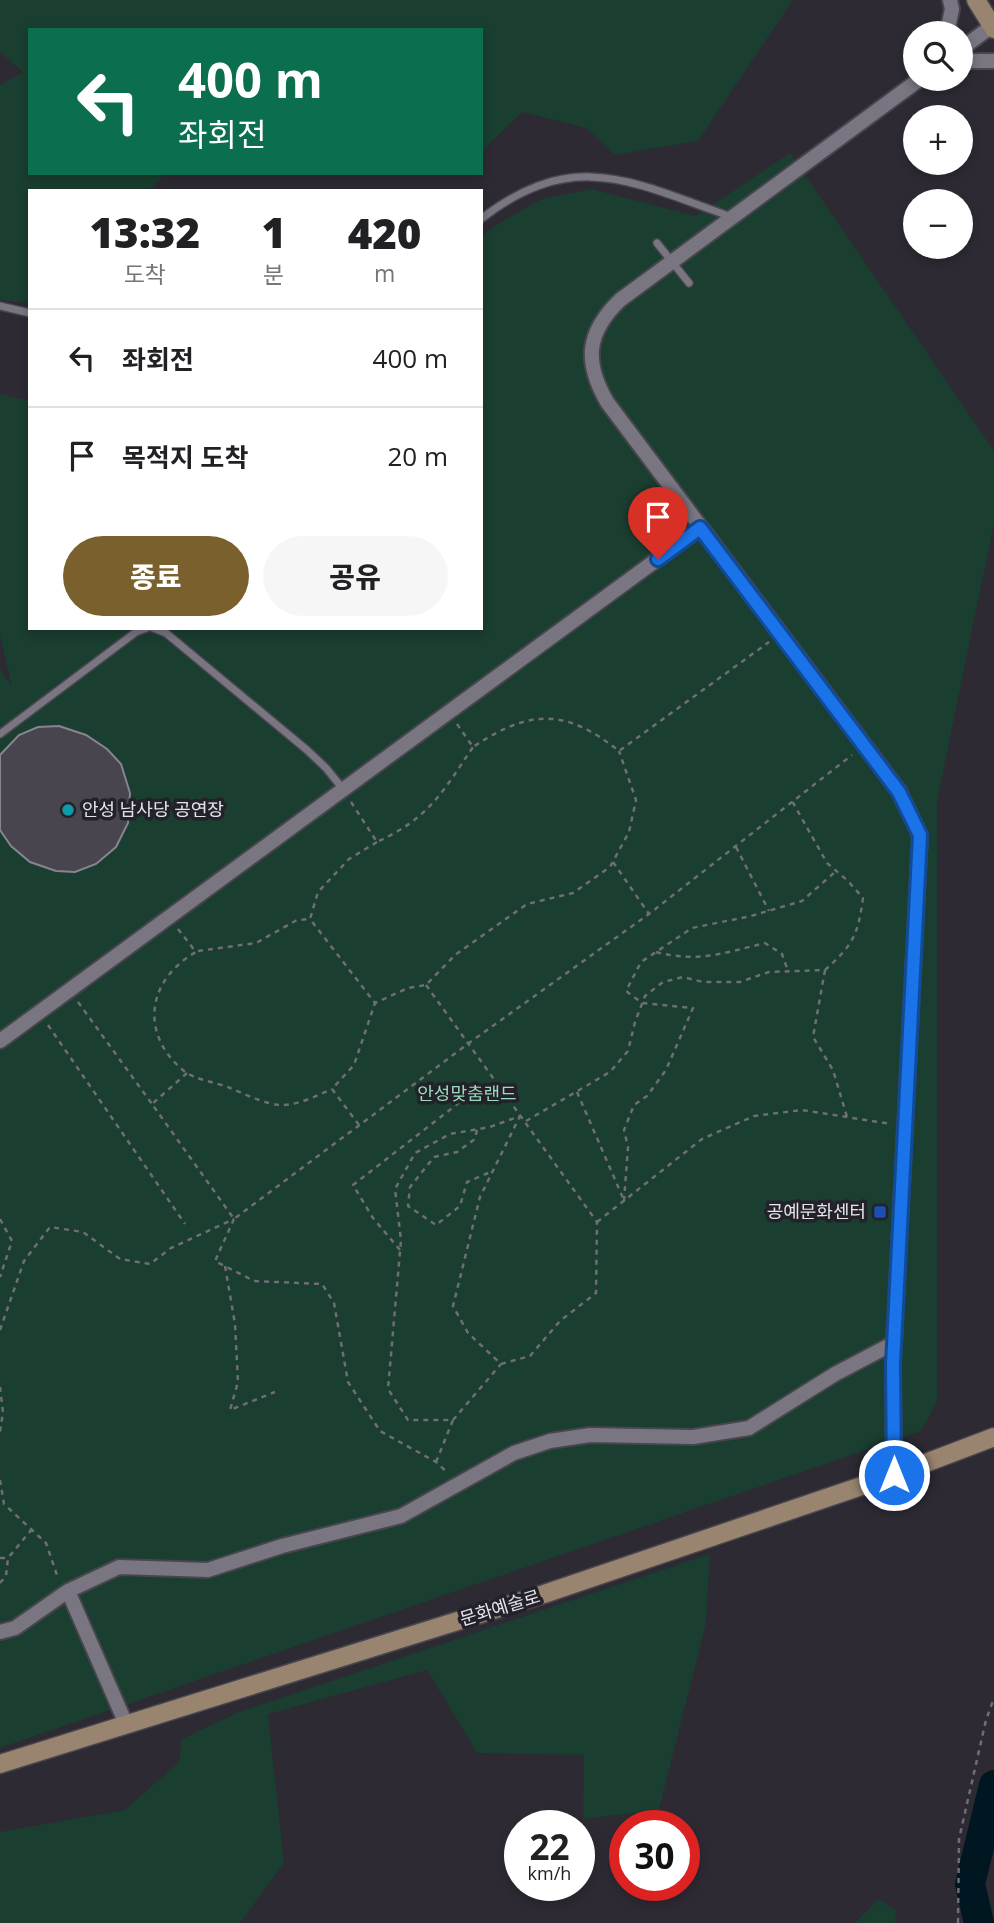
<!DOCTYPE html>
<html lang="ko">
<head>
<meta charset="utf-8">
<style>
	body { margin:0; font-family:"Open Sans","Noto Sans KR",sans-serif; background:#f6f6f6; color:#202124; height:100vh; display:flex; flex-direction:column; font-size:26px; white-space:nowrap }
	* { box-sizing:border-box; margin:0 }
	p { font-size:23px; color:#757577 }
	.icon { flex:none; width:38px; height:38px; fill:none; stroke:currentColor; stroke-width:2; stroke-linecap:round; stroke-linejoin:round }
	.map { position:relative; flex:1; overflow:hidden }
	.side { position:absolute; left:28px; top:189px; width:455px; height:441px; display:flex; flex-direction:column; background:#fff; border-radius:0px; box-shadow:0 4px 10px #0003 }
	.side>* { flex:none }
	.guide { position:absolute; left:28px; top:28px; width:455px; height:147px; border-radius:0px; box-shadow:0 4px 10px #0003; background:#0b6e4f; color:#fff; overflow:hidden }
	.fabs { position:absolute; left:903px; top:21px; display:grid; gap:14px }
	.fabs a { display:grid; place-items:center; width:70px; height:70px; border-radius:50%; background:#fff; box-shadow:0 4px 10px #0003; font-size:35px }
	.speed { position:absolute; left:504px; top:1810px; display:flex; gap:14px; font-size:35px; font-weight:700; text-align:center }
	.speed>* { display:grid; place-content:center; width:91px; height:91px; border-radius:50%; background:#fff; box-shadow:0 4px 10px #0003; line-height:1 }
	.speed small { font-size:18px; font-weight:400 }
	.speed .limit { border:10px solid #d22; background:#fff; color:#111 }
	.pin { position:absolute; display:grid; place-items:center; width:60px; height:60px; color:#fff; margin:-72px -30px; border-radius:50% 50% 50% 0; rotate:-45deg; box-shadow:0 0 7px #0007 }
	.pin .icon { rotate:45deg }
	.me { position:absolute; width:77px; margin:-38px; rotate:0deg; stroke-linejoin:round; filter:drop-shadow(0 0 5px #0008) }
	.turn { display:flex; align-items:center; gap:24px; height:147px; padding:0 35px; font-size:32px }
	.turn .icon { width:91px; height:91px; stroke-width:2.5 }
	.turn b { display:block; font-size:49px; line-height:60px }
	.eta { display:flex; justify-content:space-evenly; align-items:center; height:119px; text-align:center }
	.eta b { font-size:42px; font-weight:800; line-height:49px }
	.button { display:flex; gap:14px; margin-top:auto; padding:14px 35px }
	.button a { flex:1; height:80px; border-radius:42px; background:#79602c; color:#fff; font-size:28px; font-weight:800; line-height:80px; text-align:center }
	.button a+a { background:#f6f6f6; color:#202124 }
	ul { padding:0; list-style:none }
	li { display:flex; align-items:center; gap:21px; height:98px; padding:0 35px; border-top:2px solid #e0e0e0 }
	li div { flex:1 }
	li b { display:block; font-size:26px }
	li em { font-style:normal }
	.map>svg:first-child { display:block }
	.green { fill:#1a3e30 }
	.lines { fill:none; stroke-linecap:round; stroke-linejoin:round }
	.river { stroke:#001621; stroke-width:30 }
	.building { fill:#48454f; stroke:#878490; stroke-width:2 }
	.lane-casing { stroke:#47454d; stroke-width:10 }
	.street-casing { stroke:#47454d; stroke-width:18 }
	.secondary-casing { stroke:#47454d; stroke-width:21 }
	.path { stroke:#6f6d76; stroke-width:2.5; stroke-dasharray:5 5; stroke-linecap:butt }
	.lane { stroke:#797581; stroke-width:7 }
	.street { stroke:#797581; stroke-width:14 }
	.secondary { stroke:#998470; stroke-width:18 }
	.route-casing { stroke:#114b97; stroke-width:18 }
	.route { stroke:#1a73e8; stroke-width:12 }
	.culture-dot { fill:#0f9aa8; stroke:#23212a; stroke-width:2.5 }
	.transit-dot { fill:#1a4fb4; stroke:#23212a; stroke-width:2.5 }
	.labels { text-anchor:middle; stroke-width:7; stroke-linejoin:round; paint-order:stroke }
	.poi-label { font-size:18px; fill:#e4e3e9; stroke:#23212a; text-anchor:start }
	.park-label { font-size:18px; fill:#99dcbe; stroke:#23212a }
	.street-label { font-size:18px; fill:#e4e3e9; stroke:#23212a }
</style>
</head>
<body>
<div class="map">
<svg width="994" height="1923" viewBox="0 0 994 1923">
	<rect width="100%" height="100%" fill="#2d2a34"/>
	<!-- green -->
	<path class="green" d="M0 0H793L698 141 615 155 586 128 522 112 481 152V30H30V173H166L148 191H30V303L0 300V85L23 72 0 52Z
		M790 153 994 451V523L937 801V1401L921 1431 0 1748V669L12 687 0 635V394L30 401V628H481V236L493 227 542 199 591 189 696 216Z
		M710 1554 706 1623 659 1810 583 1819 584 1755 477 1753 427 1670 268 1714 284 1863 240 1923H0V1832L125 1810 179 1762 182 1739 239 1712Z
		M878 1899 896 1910 895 1923H855Z"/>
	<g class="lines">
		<!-- river -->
		<path class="river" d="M979 1923 970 1884 994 1785"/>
	</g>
	<!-- building -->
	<path class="building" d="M59 726 86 735 107 749 121 764 130 793 128 823 116 847 96 864 75 872 56 871 30 862 11 846 0 830V755L19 735 38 727Z"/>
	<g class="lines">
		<defs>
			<path id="lane" d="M481 219C575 146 634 183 732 217
				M657 243 689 283
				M0 306 30 313
				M153 628 166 633 307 750 326 768 343 789
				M0 734 136 632 147 628"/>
			<path id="street" d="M947 33 952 9 950 0
				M961 49 992 26
				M961 61H994
				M0 1041 700 528
				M894 1475 893 1364 920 835 899 791 607 402C584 362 586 333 620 300L920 79
				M68 1591 126 1724
				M0 1632 15 1628 68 1591 119 1567 208 1570 282 1546 401 1516 514 1453 550 1441 590 1435 693 1437 749 1428 835 1374 894 1343"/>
			<path id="secondary" d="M976 0 994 29
				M0 1764 544 1594 894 1475 994 1437"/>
		</defs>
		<!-- lane casing -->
		<use href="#lane" class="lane-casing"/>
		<!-- street casing -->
		<use href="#street" class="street-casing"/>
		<!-- secondary casing -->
		<use href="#secondary" class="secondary-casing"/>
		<!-- path -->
		<path class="path" d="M457 724 473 747C530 709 565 708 619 751L769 642
			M351 802 377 842C429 818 442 793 473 747
			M377 842 349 859 318 892 310 919 375 1003 408 988 426 985 455 955 527 904 573 893 610 867 629 832 636 800 619 751
			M736 847 769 911
			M613 862 649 914
			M178 929 196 952C147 980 139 1034 184 1071 195 1080 216 1082 230 1088 245 1094 264 1104 281 1105 299 1105 316 1096 332 1089
			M198 951 256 943 297 920 310 919
			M656 952C698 963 724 953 765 943L782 954 788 971
			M825 970 813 1037 833 1070 847 1117
			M426 985 597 1222 596 1293 560 1321 530 1356 501 1364 468 1333 453 1306 480 1197 520 1116
			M78 1002 152 1104
			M48 1025 185 1224
			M187 1073 152 1104 234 1219 469 1043 649 914 852 755
			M577 1092 623 1198
			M526 1121 610 1072 628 1051 635 1022 645 996 663 982 683 977 703 982H740L769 972 825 970C853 945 858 935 863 898L848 881 827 863 792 801
			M359 1125 332 1089 354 1065 375 1003
			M477 1130 475 1139 457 1152 434 1157 410 1187 408 1206 436 1225 460 1206 467 1182 493 1171
			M624 1201 628 1147 624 1130 634 1105 647 1096 666 1070 693 1008 642 1003 626 991 641 962 692 928 751 916 802 901 835 872
			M0 1219 12 1241 0 1277
			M234 1219 215 1261 254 1281 322 1284 334 1303 348 1382 380 1431 436 1462 448 1473
			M597 1222 702 1139 754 1116 802 1110 891 1124
			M400 1250 373 1218 353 1185 460 1102 506 1096
			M225 1266 235 1324 238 1382 230 1410 275 1392
			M0 1330 24 1261 50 1227 83 1232 120 1259 150 1264 171 1248 234 1219
			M0 1387 3 1412 0 1432
			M453 1420 501 1364
			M436 1462 453 1420H408L388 1389 401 1240 395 1189 415 1153 450 1134 490 1127 520 1116
			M0 1480 4 1504 46 1543 58 1578
			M0 1558H8
			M0 1583 6 1576 8 1558 32 1529
			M958 1923 959 1839 986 1720 994 1698"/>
		<!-- lane -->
		<use href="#lane" class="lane"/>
		<!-- street -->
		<use href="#street" class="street"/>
		<!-- secondary -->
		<use href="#secondary" class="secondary"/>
	</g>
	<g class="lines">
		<defs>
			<path id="route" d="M658 559 700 528 899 792 920 835 893 1364 894 1475"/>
		</defs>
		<!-- route casing -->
		<use href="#route" class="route-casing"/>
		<!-- route -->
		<use href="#route" class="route"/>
	</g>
	<!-- markers -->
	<circle class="culture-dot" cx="68" cy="810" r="7"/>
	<rect class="transit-dot" x="873" y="1205" width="14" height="14" rx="3.5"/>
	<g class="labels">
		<!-- poi labels -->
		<g class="poi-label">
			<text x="82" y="816">안성 남사당 공연장</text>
			<text x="866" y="1218" text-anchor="end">공예문화센터</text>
		</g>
		<!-- park labels -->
		<g class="park-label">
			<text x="467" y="1100">안성맞춤랜드</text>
		</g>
		<!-- street labels -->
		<g class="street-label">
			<text transform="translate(500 1608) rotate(-17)" y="6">문화예술로</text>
		</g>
	</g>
</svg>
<div class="fabs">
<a><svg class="icon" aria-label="search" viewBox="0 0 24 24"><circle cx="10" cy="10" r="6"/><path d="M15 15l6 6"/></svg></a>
<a>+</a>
<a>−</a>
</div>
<div class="speed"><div>22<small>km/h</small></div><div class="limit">30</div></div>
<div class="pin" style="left:658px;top:559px;background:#d93025"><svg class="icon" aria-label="arrive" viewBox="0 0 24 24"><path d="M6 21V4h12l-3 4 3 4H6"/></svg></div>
<svg class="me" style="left:894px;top:1475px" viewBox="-20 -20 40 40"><circle r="17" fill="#1a73e8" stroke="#fff" stroke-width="3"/><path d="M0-11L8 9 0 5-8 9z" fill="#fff"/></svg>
<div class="guide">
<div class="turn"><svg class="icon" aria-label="left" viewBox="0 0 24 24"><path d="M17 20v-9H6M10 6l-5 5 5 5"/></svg><div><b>400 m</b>좌회전</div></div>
</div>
<section class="side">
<div class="eta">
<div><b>13:32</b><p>도착</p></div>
<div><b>1</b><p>분</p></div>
<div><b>420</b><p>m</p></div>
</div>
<ul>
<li><svg class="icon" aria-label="left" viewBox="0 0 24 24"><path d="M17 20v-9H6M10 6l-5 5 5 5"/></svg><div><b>좌회전</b></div><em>400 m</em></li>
<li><svg class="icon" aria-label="arrive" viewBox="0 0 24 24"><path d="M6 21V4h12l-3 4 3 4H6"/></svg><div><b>목적지 도착</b></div><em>20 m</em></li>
</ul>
<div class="button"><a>종료</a><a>공유</a></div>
</section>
</div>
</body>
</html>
